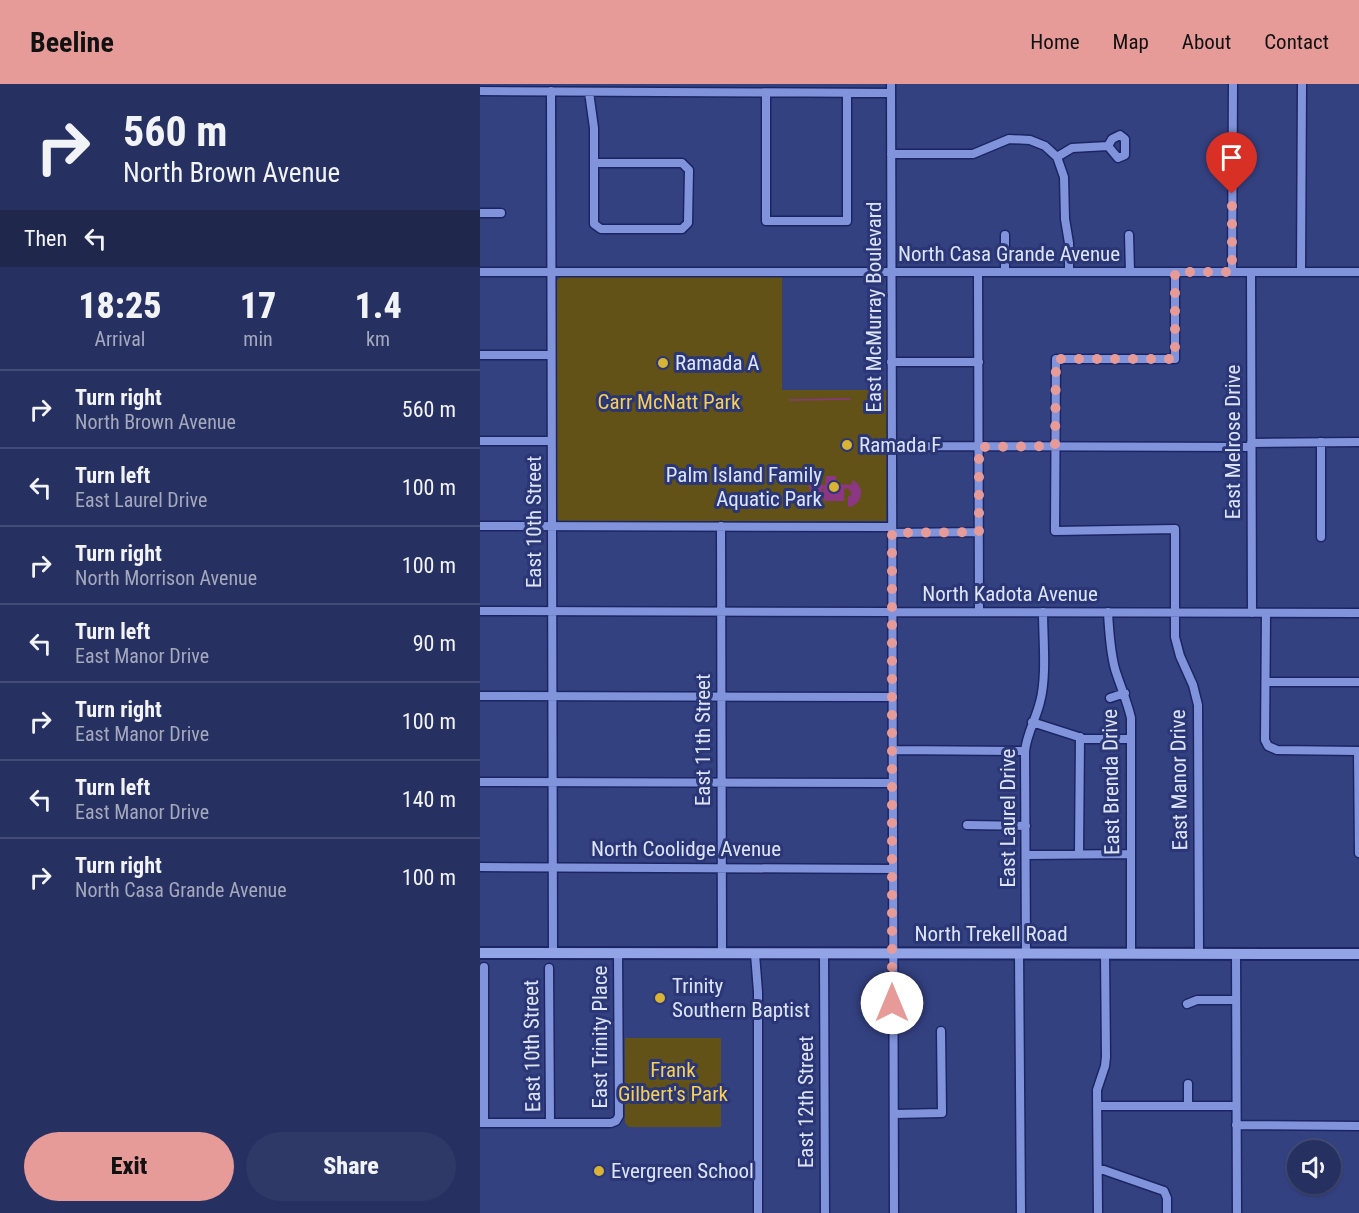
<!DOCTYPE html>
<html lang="en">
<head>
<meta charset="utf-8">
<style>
	body { margin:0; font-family:"Roboto Condensed",sans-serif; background:#2f3967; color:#f1f3f6; height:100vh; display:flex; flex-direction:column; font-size:22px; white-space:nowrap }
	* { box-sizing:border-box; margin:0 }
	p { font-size:20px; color:#a4a9bd }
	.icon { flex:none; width:33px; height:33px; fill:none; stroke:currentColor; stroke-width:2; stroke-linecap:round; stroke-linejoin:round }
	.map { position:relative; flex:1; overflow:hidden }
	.drawer { display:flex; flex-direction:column; background:#273161; width:480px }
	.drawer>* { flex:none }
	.hud { background:#273161; color:#f1f3f6; overflow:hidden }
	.fabs { position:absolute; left:807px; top:1056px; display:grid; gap:12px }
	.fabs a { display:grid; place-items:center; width:54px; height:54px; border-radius:50%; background:#273161; box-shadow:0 2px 4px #0004,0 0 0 2px #434c76; font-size:30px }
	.pin { position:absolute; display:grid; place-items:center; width:51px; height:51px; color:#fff; margin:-62px -26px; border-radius:50% 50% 50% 0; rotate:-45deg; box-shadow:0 0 6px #0007 }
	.pin .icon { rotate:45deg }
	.me { position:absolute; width:66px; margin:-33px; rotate:0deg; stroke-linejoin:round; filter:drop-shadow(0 0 4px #0008) }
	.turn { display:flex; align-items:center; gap:21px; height:126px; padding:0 24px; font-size:27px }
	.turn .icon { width:78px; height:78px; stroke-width:2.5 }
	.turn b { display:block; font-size:42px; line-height:51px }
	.then { display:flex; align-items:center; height:57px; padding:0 24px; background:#0003; gap:12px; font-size:22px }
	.eta { display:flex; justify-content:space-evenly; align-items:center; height:102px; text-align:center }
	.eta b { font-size:36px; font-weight:800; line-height:42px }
	.primary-button { display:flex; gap:12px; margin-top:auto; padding:12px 24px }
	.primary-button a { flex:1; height:69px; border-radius:36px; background:#e69b98; color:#111; font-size:24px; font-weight:800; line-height:69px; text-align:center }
	.primary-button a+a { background:#2f3967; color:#f1f3f6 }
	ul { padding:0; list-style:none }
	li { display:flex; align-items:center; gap:18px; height:78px; padding:0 24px; border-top:2px solid #434c76 }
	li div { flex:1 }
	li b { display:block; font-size:22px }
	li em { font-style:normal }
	header { display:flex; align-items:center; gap:36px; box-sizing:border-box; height:84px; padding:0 30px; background:#e69b98; color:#111 }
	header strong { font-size:28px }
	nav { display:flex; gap:33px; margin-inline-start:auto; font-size:21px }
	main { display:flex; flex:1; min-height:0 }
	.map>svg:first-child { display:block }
	.green { fill:#635217 }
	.water { fill:#8b3783 }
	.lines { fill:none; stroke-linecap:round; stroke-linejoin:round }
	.stream { stroke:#8b3783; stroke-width:1.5 }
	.minor-casing { stroke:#1c2563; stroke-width:11 }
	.major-casing { stroke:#1c2563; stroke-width:14 }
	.minor { stroke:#8194db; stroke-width:8 }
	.major { stroke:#92a4e6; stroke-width:10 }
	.route { stroke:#e69b98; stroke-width:10; stroke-dasharray:0 18 }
	.poi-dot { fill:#d9b334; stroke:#2a3675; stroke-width:2 }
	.labels { text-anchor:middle; stroke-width:6; stroke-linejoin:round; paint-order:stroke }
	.street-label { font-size:21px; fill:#dce4fb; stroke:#2a3675 }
	.poi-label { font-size:21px; fill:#dce4fb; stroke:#2a3675; text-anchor:start }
	.park-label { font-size:21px; fill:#f5cf57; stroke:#2a3675 }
</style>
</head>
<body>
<header>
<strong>Beeline</strong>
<nav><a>Home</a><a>Map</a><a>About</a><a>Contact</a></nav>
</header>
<main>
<section class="drawer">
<div class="hud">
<div class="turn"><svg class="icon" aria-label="right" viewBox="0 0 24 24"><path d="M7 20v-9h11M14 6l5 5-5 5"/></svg><div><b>560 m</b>North Brown Avenue</div></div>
<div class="then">Then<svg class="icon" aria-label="left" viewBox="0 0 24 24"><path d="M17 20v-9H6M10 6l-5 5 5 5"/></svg></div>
</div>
<div class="eta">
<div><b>18:25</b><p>Arrival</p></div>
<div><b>17</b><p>min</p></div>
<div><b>1.4</b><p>km</p></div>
</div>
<ul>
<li><svg class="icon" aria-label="right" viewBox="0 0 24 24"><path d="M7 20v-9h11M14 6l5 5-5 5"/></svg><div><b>Turn right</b><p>North Brown Avenue</p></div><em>560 m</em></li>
<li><svg class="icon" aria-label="left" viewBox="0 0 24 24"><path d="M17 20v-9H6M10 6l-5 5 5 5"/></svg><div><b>Turn left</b><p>East Laurel Drive</p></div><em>100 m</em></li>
<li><svg class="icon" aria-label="right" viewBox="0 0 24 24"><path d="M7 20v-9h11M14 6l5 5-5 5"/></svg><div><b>Turn right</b><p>North Morrison Avenue</p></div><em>100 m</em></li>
<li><svg class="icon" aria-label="left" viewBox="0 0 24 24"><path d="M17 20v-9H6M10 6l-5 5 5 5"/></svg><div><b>Turn left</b><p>East Manor Drive</p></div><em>90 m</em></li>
<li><svg class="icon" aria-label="right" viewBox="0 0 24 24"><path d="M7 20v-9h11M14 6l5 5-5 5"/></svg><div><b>Turn right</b><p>East Manor Drive</p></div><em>100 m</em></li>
<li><svg class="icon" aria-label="left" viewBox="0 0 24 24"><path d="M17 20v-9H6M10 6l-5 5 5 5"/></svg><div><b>Turn left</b><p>East Manor Drive</p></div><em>140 m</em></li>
<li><svg class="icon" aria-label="right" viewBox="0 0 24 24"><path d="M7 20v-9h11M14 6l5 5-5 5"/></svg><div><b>Turn right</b><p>North Casa Grande Avenue</p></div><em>100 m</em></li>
</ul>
<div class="primary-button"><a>Exit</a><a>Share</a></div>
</section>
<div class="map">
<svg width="879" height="1129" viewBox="0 0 879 1129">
	<rect width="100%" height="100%" fill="#344181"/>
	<!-- green -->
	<path class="green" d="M81 193H302V306H407L406 437H79L77 434 76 197Z
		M145 954H241V1043H149L145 1039Z"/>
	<!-- water -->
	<path class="water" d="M346 392H356V400L371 401 373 396 378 400 381 406C382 415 377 422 368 423V413L372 410 368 404 364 405V417H344L343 404 342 405V417C332 416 329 409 329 400L345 401Z"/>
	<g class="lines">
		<!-- stream -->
		<path class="stream" d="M310 316 370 315"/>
		<defs>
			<path id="minor" d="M411 0 414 1129
				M0 7 411 9
				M71 7 73 869
				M109 8 114 44V79
				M286 9V137H367V9
				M640 51 645 55V71L638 74 628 62 632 55Z
				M411 70H493L529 55 550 56 565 62 577 73 584 93 585 135 589 159V188
				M577 73 592 64 628 62
				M114 79H202L209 86 208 139 202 145H121L114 140Z
				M739 86 752 87
				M0 129H21
				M525 151V188
				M649 151 650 188
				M0 188H879
				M498 188 499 528
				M695 188V275H576L575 447 695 445V553L700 572 713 601 718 621 719 870
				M752 188 753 0
				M771 188 772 529
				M821 188 822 0
				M0 271H71
				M411 278H499
				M0 357H71
				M771 359 879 358
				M412 362 771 363
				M0 442 412 443
				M241 442 242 870
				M412 449 499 448
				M841 453V358
				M0 527 879 529
				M628 528C629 547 630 566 635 585 640 601 647 617 651 634V870
				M786 529 785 656 788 662 797 666 879 667
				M786 598H879
				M0 612 412 613
				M630 614 645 609
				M552 638 605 655H651
				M412 666 545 667
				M878 667 879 769
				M0 698 412 699
				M487 741 546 742
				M599 770 600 653
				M546 771 651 770
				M0 783 413 785
				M275 870 278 908V1129
				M344 870 345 1129
				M539 870 541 1129
				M546 870 545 667C547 649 556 635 560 618 567 593 563 554 563 528
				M756 870 757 1129
				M4 883V1039
				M69 884 70 1039
				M707 920 717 916H756
				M708 1000V1022
				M617 1022H756
				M414 1030 462 1029 461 947
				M0 1039H131L136 1037 139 1032 138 869
				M756 1041 879 1042
				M618 1084 684 1107 687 1114V1129
				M618 1129 617 1006 625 982 626 973 625 870"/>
			<path id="major" d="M0 869 879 870"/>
		</defs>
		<!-- minor casing -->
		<use href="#minor" class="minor-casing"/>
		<!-- major casing -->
		<use href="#major" class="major-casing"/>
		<!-- minor -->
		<use href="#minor" class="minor"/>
		<!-- major -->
		<use href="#major" class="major"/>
	</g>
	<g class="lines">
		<!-- route -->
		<path class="route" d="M412 919V449L499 448V363L575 362 576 275H695V188H752V110"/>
	</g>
	<!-- markers -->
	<g class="poi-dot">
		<circle cx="183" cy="279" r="6"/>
		<circle cx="367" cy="361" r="6"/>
		<circle cx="354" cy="403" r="6"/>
		<circle cx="180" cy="914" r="6"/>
		<circle cx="119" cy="1087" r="6"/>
	</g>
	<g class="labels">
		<!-- street labels -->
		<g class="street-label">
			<text x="529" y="177">North Casa Grande Avenue</text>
			<text transform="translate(394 223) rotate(-90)" y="7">East McMurray Boulevard</text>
			<text transform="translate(753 358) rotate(-90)" y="7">East Melrose Drive</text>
			<text transform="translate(54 438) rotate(-90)" y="7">East 10th Street</text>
			<text x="530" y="517">North Kadota Avenue</text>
			<text transform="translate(223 656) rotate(-90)" y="7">East 11th Street</text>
			<text transform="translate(699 696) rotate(-91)" y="7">East Manor Drive</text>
			<text transform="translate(631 698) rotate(-91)" y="7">East Brenda Drive</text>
			<text transform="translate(528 734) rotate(-90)" y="7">East Laurel Drive</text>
			<text x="206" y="772">North Coolidge Avenue</text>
			<text x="511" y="857">North Trekell Road</text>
			<text transform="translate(120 953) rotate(-90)" y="7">East Trinity Place</text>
			<text transform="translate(52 962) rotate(-91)" y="7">East 10th Street</text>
			<text transform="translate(326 1018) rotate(-90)" y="7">East 12th Street</text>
		</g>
		<!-- poi labels -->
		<g class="poi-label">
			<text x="195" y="286">Ramada A</text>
			<text x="379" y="368">Ramada F</text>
			<text x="342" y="398" text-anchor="end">Palm Island Family<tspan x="342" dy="24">Aquatic Park</tspan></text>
			<text x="192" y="909">Trinity<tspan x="192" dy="24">Southern Baptist</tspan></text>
			<text x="131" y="1094">Evergreen School</text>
		</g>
		<!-- park labels -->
		<g class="park-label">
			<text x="189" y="325">Carr McNatt Park</text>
			<text x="193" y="993">Frank<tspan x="193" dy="24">Gilbert's Park</tspan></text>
		</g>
	</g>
</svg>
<div class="fabs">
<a><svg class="icon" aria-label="sound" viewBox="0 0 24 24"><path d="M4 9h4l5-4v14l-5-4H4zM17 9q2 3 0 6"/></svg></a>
</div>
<div class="pin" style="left:752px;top:110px;background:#d93025"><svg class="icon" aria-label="arrive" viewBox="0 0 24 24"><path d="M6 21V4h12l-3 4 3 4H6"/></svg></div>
<svg class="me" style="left:412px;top:919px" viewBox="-20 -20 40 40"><circle r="19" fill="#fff"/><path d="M0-13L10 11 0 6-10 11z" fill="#e69b98"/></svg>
</div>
</main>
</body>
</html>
